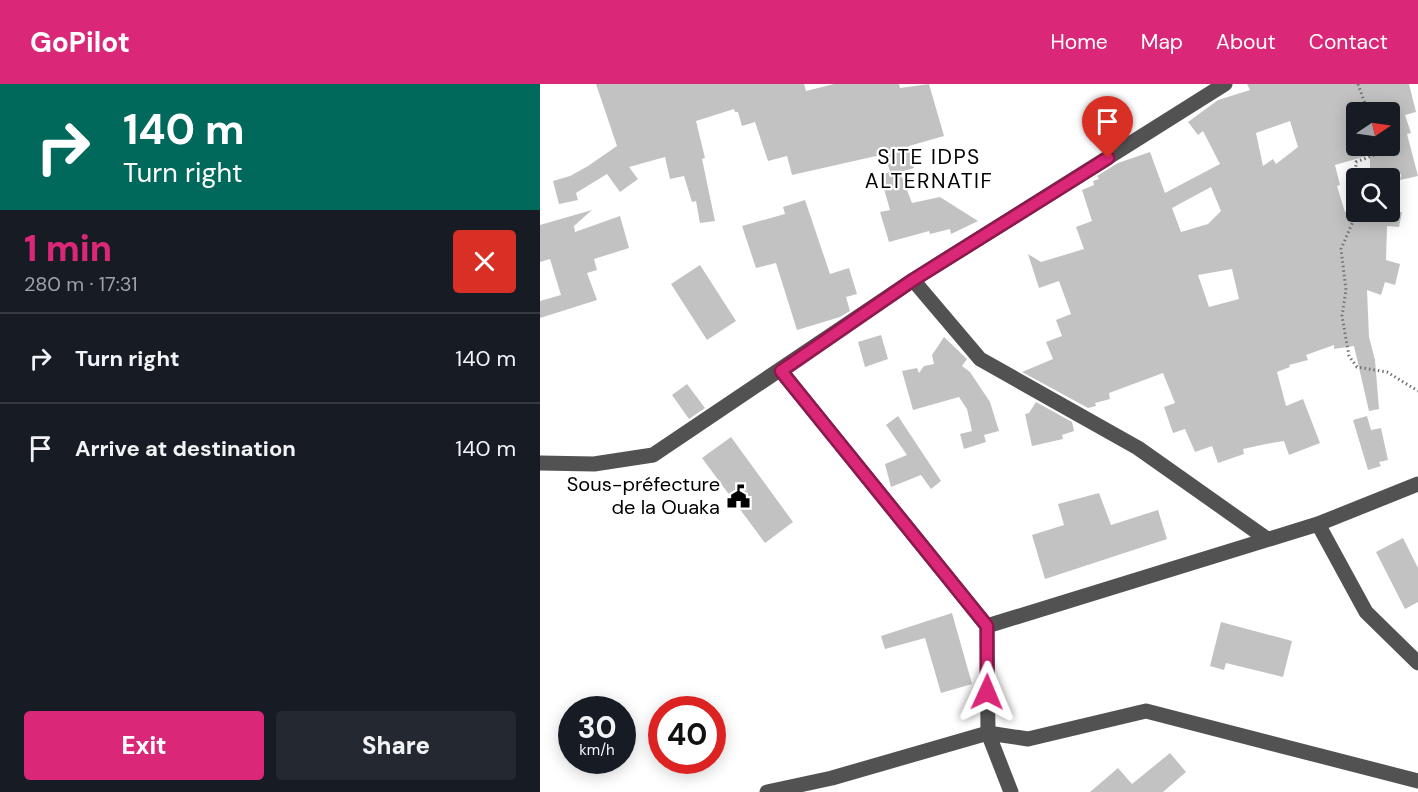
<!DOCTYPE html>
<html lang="en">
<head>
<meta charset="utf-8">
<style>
	body { margin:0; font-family:"DM Sans",sans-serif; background:#242831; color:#f1f3f6; height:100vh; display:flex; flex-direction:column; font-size:22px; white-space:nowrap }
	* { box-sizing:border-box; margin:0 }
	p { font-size:20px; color:#9ea1a6 }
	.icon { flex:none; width:33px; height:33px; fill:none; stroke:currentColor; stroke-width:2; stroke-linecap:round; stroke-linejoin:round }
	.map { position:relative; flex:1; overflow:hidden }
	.drawer { display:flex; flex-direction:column; background:#171b24; width:540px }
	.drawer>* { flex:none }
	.hud { background:#00695c; color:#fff; overflow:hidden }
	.needle { width:39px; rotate:77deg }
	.fabs { position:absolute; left:806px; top:18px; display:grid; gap:12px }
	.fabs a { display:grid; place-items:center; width:54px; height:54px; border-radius:6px; background:#171b24; box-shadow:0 3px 15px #0003; font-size:30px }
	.speed { position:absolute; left:18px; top:612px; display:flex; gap:12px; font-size:30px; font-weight:700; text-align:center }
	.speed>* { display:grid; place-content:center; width:78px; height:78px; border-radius:50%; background:#171b24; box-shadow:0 3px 15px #0003; line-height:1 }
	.speed small { font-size:15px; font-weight:400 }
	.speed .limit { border:9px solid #d22; background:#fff; color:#111 }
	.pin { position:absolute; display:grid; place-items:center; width:51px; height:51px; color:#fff; margin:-62px -26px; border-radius:50% 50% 50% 0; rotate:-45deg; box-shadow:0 0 6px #0007 }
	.pin .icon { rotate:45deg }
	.me { position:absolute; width:66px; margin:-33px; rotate:1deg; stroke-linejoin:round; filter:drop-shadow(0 0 4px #0008) }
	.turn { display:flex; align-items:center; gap:21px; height:126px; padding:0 24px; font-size:27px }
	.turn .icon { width:78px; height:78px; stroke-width:2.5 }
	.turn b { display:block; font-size:42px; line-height:51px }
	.round { display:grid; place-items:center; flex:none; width:63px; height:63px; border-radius:6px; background:#242831 }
	.headline { display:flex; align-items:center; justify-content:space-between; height:102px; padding:0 24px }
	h1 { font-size:36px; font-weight:800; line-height:45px; color:#db2777 }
	.cta { display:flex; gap:12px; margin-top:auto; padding:12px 24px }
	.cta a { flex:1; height:69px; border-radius:6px; background:#db2777; color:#fff; font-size:24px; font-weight:800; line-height:69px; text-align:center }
	.cta a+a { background:#242831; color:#f1f3f6 }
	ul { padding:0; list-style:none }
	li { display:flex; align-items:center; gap:18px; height:90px; padding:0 24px; border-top:2px solid #363941 }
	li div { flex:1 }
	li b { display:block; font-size:22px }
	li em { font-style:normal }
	header { display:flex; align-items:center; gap:36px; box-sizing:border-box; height:84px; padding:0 30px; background:#db2777; color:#fff }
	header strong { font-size:28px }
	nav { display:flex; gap:33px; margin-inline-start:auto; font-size:21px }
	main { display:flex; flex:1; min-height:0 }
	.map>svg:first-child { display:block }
	.building { fill:#c2c2c2; fill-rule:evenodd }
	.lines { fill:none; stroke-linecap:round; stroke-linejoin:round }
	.path { stroke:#747474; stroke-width:3; stroke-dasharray:1.5 3; stroke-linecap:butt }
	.minor { stroke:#525252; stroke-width:15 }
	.route-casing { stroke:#8e194d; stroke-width:15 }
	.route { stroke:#db2777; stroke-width:10 }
	.labels { text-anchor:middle; stroke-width:4.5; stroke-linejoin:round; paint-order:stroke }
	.poi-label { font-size:20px; fill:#000; stroke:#fff; text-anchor:end }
	.neighbourhood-label { font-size:21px; letter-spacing:1.5px; fill:#000; stroke:#fff }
</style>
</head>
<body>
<header>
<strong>GoPilot</strong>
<nav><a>Home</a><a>Map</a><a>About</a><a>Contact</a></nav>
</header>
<main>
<section class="drawer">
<div class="hud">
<div class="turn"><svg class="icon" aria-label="right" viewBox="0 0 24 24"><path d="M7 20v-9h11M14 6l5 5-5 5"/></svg><div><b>140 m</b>Turn right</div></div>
</div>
<div class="headline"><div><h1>1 min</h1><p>280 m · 17:31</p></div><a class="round" style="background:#d93025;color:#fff"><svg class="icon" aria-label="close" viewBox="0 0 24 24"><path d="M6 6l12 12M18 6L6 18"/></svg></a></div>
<ul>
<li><svg class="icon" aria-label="right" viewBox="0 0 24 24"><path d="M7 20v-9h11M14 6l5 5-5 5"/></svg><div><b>Turn right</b></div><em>140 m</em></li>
<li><svg class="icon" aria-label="arrive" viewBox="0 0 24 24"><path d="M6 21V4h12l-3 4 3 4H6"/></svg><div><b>Arrive at destination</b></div><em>140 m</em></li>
</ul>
<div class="cta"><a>Exit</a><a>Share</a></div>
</section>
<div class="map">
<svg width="878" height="708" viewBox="0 0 878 708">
	<rect width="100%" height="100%" fill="#fff"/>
	<!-- building -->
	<path class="building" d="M56 0H264L266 7 294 0H359L360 4 389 0 404 52 369 62 374 84 360 88 372 119 400 113 438 137 411 150 410 145 390 150 389 147 349 158 340 128 350 126 340 91 350 88 345 70 252 91 247 72 228 77 215 38 202 42 198 28H195L194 25 156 37 165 74 162 75 175 137 160 139 156 117 152 118 144 92 130 95 125 73 89 83 98 95 80 108 67 90 36 109 38 116 19 120 13 97 30 92 48 82 77 62Z
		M707 0H869L876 28 865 31 871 49 867 50 878 92 860 96 861 90 830 91V71L795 81 800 101 797 102 805 128H862L859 143 847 142 846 176 860 180 855 201 845 198 841 211 827 206 829 253 835 276 839 325 829 327 814 262 794 265V261L766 271 768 276 749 281 750 283 737 288 746 322 763 315 780 359 749 371 744 357 726 360 703 365 704 370 678 379 672 362 655 368 645 345 633 349 624 323 635 319 623 289 569 309 570 315 555 319 556 322 548 324 482 288 513 275 506 258 522 252 516 236 531 230 519 197 499 204 488 170 501 178 544 165 536 143 552 137 542 106 554 101 553 97 559 95 557 92 578 79 610 68 625 109 680 80 663 47 658 51 648 38 678 16 710 6ZM816 28H849V62H816ZM750 37 758 63 736 80 733 75 723 82 716 49ZM671 103 681 127 668 140 641 148 632 124ZM692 185 699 215 669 223 658 191Z
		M265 116 290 190 309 184 317 210 306 213 310 227 300 233 257 246 236 179 216 184 202 142 245 130 243 123Z
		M52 126 34 142 35 148 80 132 89 164 54 175 57 186 47 189 57 216 0 234V217L21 211 10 175 0 178V141Z
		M160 181 196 237 167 256 131 200Z
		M341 251 348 275 325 283 318 258Z
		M404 253 427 275 422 282 430 288 450 318 459 347 444 351 446 358 424 365 420 350 432 347 427 325 419 313 373 326 362 287 377 284 379 289 384 282 394 280 392 271Z
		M147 300 165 324 149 335 132 311Z
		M496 318 532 338 534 347 522 351 523 355 492 362 485 330 489 329Z
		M358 332 401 397 391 405 381 391 351 403 345 380 367 371 346 341Z
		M827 332 831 346 841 344 848 376 839 378 841 382 828 386 813 336Z
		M191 353 253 438 225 459 162 374Z
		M559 409 571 441 618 426 627 455 505 495 492 451 524 441 518 420Z
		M863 454 878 484V518L865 525 836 468Z
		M412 529 432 600 401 609 385 554 345 565 341 552Z
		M681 538 752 557 743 593 686 579 684 586 670 582Z
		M630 669 646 688 623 708H550L578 684 592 700Z"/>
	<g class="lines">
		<!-- path -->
		<path class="path" d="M818 0 828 28
			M833 62 834 71 816 78 814 135 801 165 806 206 802 232 809 272 817 283 847 288 878 307"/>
		<!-- minor -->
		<path class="minor" d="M373 196 440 275 598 364 727 455
			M241 287 447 542 448 649 471 708
			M0 379 54 380 113 371 373 196 685 0
			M778 440 826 528 878 579
			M447 542 778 440 878 400
			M227 708 292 694 448 649 488 655 606 627 878 697"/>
	</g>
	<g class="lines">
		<defs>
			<path id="route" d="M447 608V542L241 287 373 196 568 74"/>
		</defs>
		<!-- route casing -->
		<use href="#route" class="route-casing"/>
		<!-- route -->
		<use href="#route" class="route"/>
	</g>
	<!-- icons -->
	<defs>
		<symbol id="civic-bare" viewBox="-9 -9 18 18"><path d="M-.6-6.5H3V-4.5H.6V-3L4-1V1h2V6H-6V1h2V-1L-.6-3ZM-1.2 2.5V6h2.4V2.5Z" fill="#000" stroke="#fff" stroke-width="2.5" paint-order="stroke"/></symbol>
	</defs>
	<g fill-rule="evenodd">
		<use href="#civic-bare" x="182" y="396" width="33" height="33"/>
	</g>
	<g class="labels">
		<!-- poi labels -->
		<g class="poi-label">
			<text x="180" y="407">Sous-préfecture<tspan x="180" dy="23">de la Ouaka</tspan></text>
		</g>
		<!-- neighbourhood labels -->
		<g class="neighbourhood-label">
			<text x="389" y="80">SITE IDPS<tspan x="389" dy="24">ALTERNATIF</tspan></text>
		</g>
	</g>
</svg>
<div class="fabs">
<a><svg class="needle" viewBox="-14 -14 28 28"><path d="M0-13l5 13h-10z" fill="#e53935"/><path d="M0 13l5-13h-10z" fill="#9ea1a6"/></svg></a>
<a><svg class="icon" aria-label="search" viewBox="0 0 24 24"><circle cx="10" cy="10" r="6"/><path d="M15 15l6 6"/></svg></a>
</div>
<div class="speed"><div>30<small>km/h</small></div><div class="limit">40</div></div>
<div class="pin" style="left:568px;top:74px;background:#d93025"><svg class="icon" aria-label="arrive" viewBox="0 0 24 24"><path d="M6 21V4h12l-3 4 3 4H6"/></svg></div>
<svg class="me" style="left:447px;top:608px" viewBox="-20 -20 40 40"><path d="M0-17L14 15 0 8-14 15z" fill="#db2777" stroke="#fff" stroke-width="4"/></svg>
</div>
</main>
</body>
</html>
